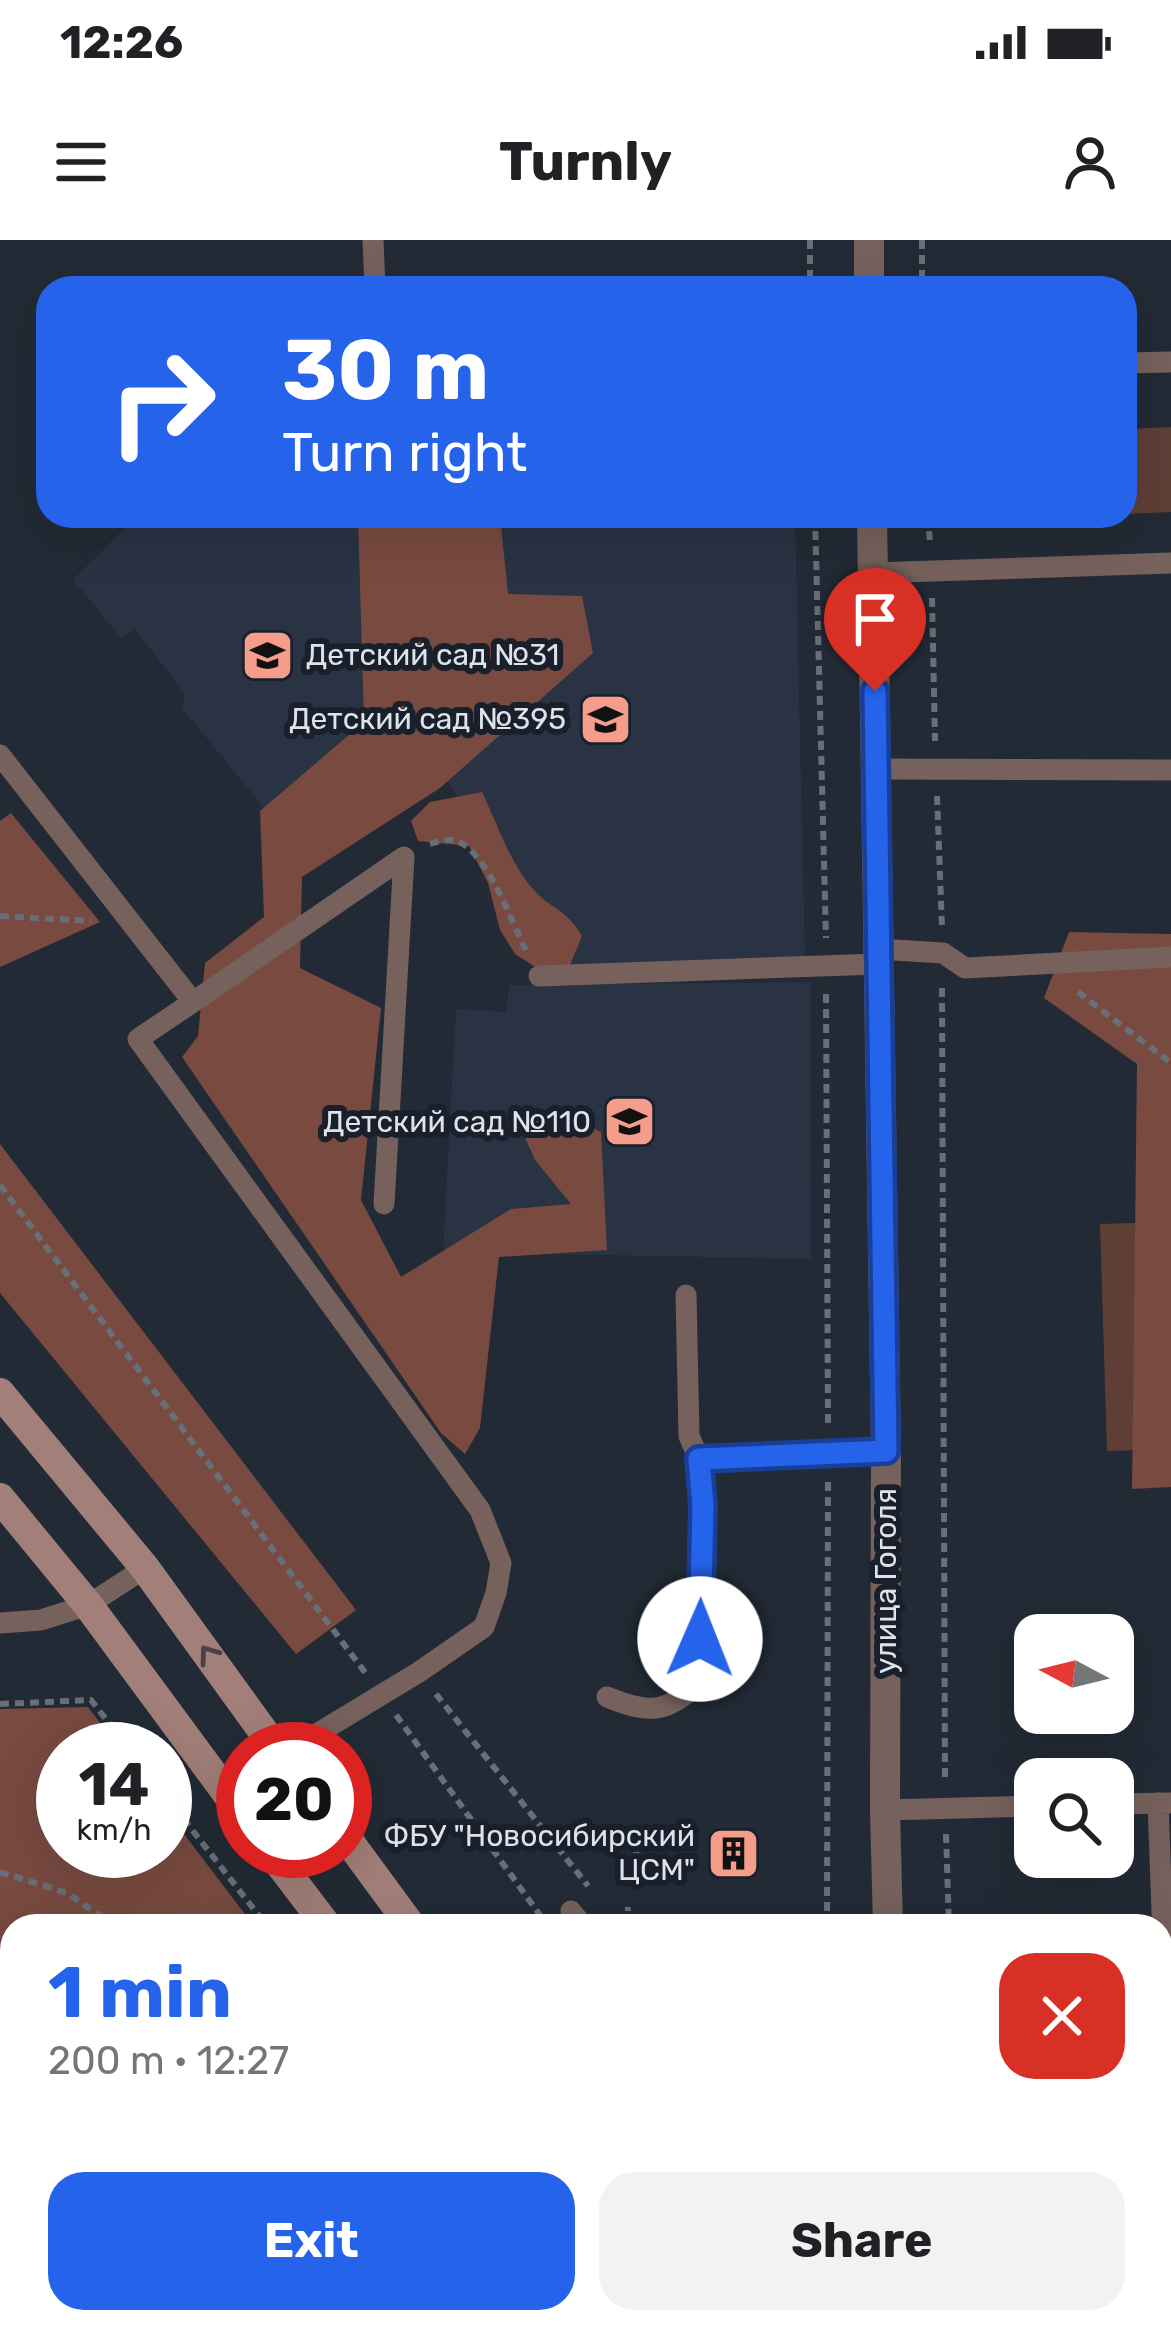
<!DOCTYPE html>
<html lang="en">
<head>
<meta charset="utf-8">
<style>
	body { margin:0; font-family:Rubik,sans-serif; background:#f2f2f2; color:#202124; height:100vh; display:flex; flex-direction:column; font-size:45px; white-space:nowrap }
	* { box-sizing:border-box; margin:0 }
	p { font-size:39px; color:#757577 }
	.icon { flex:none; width:66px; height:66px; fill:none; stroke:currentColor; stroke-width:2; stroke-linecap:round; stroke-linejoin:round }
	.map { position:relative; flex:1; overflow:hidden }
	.drawer { position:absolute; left:0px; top:1674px; width:1173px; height:420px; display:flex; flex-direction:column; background:#fff; border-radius:36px 36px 0 0; box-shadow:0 12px 48px #0002 }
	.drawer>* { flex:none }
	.banner { position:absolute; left:36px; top:36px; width:1101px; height:252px; border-radius:36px; box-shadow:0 12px 48px #0002; background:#2563eb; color:#fff; overflow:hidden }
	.needle { width:78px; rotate:277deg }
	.controls { position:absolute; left:1014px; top:1374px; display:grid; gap:24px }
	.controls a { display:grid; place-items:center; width:120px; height:120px; border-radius:24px; background:#fff; box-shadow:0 12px 48px #0002; font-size:60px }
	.speed { position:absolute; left:36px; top:1482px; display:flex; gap:24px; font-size:60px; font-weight:700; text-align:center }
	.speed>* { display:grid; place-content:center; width:156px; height:156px; border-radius:50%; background:#fff; box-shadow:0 12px 48px #0002; line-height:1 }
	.speed small { font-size:30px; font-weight:400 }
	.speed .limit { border:18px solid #d22; background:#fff; color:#111 }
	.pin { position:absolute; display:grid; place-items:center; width:102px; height:102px; color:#fff; margin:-123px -51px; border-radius:50% 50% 50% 0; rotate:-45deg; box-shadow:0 0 12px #0007 }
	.pin .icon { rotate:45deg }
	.me { position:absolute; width:132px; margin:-66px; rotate:1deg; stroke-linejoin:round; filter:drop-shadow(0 0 9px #0008) }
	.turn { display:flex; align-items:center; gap:42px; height:252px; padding:0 48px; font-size:54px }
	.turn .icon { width:156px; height:156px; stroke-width:2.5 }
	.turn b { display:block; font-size:84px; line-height:102px }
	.round { display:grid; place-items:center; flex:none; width:126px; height:126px; border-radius:36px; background:#f2f2f2 }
	.headline { display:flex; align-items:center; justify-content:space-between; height:204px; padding:0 48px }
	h1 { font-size:72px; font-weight:700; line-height:90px; color:#2563eb }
	.action { display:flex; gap:24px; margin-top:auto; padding:24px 48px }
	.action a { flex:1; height:138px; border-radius:36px; background:#2563eb; color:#fff; font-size:48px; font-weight:700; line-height:138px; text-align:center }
	.action a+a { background:#f2f2f2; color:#202124 }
	.status { display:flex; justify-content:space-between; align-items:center; height:84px; padding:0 60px; background:#fff; direction:ltr }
	.status svg { height:33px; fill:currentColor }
	header { display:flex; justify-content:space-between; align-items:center; height:156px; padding:0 48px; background:#fff; font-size:54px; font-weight:700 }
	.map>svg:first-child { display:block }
	.built { fill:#293344 }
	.green { fill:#5f3e36 }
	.forest { fill:#784a40 }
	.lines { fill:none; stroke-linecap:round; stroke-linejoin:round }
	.path { stroke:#686f78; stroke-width:6; stroke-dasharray:9 6; stroke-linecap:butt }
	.service { stroke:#76615c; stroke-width:21 }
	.tertiary { stroke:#76615c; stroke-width:30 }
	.secondary { stroke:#a27f78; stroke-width:30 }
	.oneway { stroke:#494146 }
	.route-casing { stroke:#184099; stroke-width:30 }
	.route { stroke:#2563eb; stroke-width:21 }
	.labels { text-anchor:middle; stroke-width:12; stroke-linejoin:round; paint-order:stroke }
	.poi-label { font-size:30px; fill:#dee3eb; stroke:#19202b; text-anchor:end }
	.street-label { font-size:30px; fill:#dee3eb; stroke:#19202b }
</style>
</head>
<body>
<div class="status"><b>12:26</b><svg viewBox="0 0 49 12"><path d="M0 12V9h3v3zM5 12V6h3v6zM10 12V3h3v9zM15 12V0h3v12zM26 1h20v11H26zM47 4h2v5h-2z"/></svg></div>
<header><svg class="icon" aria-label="menu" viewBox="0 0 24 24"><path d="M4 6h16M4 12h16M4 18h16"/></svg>Turnly<svg class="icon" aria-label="person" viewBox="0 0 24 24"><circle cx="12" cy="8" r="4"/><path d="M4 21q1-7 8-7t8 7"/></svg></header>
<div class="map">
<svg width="1171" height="2094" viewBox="0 0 1171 2094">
	<rect width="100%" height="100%" fill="#222a35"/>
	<!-- built -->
	<path class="built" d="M137 276H795L805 718 548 726 476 587 439 527 270 575 182 468 185 454 135 389 121 398 73 340Z
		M810 742 811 1019 443 1012 456 769 506 772 509 745Z"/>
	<!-- green -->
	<path class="green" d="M1171 187V272L1125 274V189Z
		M1165 982 1171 1209 1107 1211 1100 984Z"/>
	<!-- forest -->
	<path class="forest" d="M358 276H500L508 354 582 356 593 413 440 548 302 637 300 728 381 768 361 960 401 1037 511 969 571 964 535 920 516 877 554 868 601 892 607 1010 499 1017 480 1188 465 1214 441 1193 182 817 198 796 205 723 264 677 260 571 364 482Z
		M482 552C497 583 510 623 533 649 551 670 565 667 582 696L570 725 540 730 515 714 500 690 488 643 469 606 418 601 411 581 430 562Z
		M11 573 100 682 0 727V581Z
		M1069 692 1171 694V1247L1132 1249 1137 824 1044 758Z
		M0 904 356 1370 296 1414 0 1053Z
		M88 1467 120 1509H63V1611H165V1569L254 1686H12V1774L0 1769V1469Z
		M12 2053V2082H218L222 2094H0V2065Z
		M471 2082H570L579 2094H479Z"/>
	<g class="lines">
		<!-- path -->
		<path class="path" d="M810 0V48
			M922 0V48
			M815 276 826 698
			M928 276 930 303
			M932 358 935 501
			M937 556 942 687
			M430 604C439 601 449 597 459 602 488 615 512 682 526 711
			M0 676 91 681
			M942 748 945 1538
			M1078 752 1171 823
			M826 754 828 1184
			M0 945 367 1435
			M436 1454 588 1646
			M0 1464 91 1460 129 1509
			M396 1475 542 1678
			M165 1555 267 1686
			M946 1594 949 1686
			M0 1632 67 1653 115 1686
			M633 1635 639 1593
			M627 1686 628 1667
			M827 1686 828 1240
			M0 1823 12 1825
			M0 2032 12 2048
			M0 2032 12 2020
			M38 2082 47 2094
			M232 2082 236 2094
			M362 2082 365 2094
			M579 2082 588 2094
			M853 2082 858 2094
			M962 2082V2094"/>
		<!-- service -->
		<path class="service" d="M373 0 375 48
			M1125 123 1171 122
			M873 333 1171 323
			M0 515 193 762 138 799 480 1270 501 1323 496 1353 484 1387 419 1432 292 1509
			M877 529 1171 530
			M878 709 943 713 965 728 1171 717
			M539 736 878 724
			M193 762 404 617 384 964
			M699 1219 886 1212
			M0 1383 41 1380 88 1365 145 1328
			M607 1457C649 1474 665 1474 699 1443L703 1265 699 1219 689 1196 686 1055
			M1158 1563 1171 1920
			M1113 1564 1170 1563
			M885 1570 1035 1566
			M571 1671 583 1686
			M1161 2064H1171"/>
		<!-- tertiary -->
		<path class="tertiary" d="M869 0V48
			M872 276 886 1212 885 1570 888 1686
			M898 2094V2082"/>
		<!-- secondary -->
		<path class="secondary" d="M0 1153 145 1328 276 1509
			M0 1258 88 1365 243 1575
			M345 1596 411 1686
			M270 1611 327 1686
			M636 2082 645 2094
			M715 2082 724 2094"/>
	</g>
	<!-- one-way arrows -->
	<defs><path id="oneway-chevron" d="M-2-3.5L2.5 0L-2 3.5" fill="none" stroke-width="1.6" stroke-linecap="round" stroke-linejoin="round" transform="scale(3)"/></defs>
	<use class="oneway" href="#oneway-chevron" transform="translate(208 1414) rotate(-126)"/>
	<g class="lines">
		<defs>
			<path id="route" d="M700 1399 703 1265 699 1219 886 1211 875 451"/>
		</defs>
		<!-- route casing -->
		<use href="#route" class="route-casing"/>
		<!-- route -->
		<use href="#route" class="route"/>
	</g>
	<!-- icons -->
	<defs>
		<symbol id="school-square" viewBox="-11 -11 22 22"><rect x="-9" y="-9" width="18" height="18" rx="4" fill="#f49d8b" stroke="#19202b"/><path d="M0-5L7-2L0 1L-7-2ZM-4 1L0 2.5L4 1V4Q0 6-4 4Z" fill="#111"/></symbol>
		<symbol id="building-square" viewBox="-11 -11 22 22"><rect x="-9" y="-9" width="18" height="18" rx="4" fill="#f49d8b" stroke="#19202b"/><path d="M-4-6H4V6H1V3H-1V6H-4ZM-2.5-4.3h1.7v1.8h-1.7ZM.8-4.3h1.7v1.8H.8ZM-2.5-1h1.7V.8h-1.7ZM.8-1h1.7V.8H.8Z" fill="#111"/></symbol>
	</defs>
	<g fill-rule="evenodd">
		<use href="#school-square" x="238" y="386" width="59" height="59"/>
		<use href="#school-square" x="576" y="450" width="59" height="59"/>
		<use href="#school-square" x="600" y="852" width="59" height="59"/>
		<use href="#building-square" x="704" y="1584" width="59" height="59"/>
	</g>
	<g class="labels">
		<!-- poi labels -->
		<g class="poi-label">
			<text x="306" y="425" text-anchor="start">Детский сад №31</text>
			<text x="566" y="489">Детский сад №395</text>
			<text x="591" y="892">Детский сад №110</text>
			<text x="695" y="1606">ФБУ "Новосибирский<tspan x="695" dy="34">ЦСМ"</tspan></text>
		</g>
		<!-- street labels -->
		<g class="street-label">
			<text transform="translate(886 1341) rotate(-90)" y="10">улица Гоголя</text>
		</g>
	</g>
</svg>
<div class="controls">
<a><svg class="needle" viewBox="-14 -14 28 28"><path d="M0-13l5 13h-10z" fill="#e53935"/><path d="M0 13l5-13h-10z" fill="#757577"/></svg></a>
<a><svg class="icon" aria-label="search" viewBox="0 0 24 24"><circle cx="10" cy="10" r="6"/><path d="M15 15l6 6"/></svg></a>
</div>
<div class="speed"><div>14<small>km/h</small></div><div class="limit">20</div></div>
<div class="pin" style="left:875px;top:451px;background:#d93025"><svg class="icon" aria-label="arrive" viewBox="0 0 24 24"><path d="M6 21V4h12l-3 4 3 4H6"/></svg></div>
<svg class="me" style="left:700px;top:1399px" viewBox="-20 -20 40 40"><circle r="19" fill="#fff"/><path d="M0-13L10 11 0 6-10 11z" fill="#2563eb"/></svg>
<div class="banner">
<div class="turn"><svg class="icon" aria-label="right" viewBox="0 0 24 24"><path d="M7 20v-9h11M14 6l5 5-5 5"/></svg><div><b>30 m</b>Turn right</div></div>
</div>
<section class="drawer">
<div class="headline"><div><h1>1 min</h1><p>200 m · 12:27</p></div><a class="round" style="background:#d93025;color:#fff"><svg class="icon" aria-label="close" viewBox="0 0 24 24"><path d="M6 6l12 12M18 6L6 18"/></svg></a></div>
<div class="action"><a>Exit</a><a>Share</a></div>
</section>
</div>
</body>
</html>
